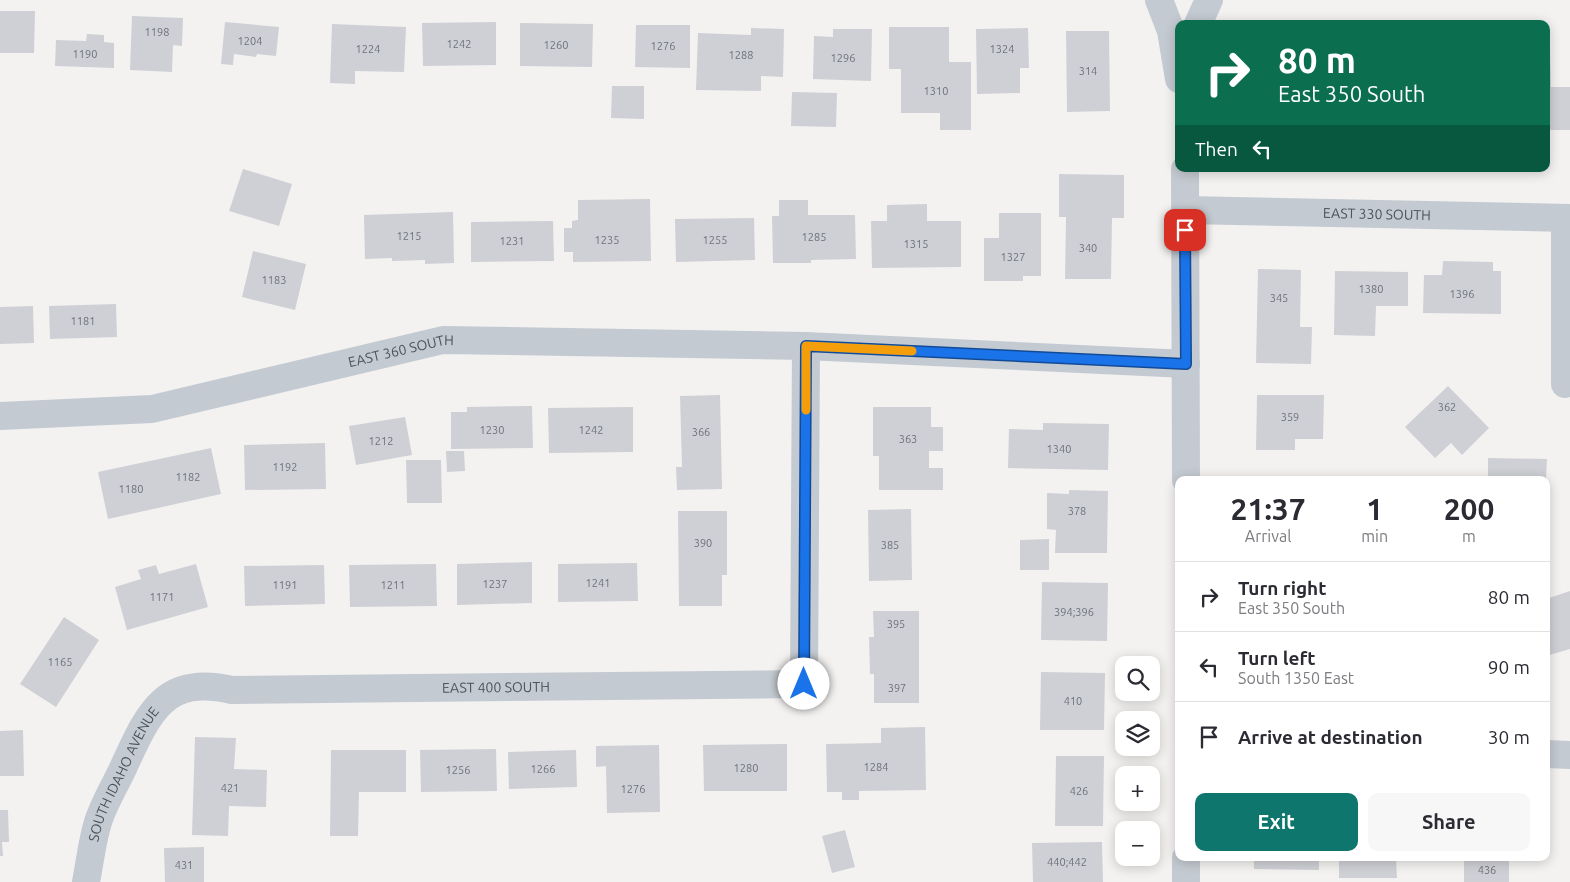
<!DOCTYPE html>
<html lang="en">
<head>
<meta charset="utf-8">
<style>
	body { margin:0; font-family:Ubuntu,sans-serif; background:#f7f7f7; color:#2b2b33; height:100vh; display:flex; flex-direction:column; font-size:19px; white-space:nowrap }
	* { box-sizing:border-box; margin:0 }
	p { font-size:16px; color:#7c7c81 }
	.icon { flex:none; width:28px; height:28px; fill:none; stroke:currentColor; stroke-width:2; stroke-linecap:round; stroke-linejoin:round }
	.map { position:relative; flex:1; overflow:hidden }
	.drawer { position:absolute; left:1175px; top:476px; width:375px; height:385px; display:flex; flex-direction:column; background:#fff; border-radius:10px; box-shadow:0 2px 12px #0003 }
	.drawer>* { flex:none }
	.banner { position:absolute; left:1175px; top:20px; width:375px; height:152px; border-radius:10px; box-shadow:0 2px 12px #0003; background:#0b6e4f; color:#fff; overflow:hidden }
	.tools { position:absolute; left:1115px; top:656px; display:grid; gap:10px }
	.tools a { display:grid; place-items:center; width:45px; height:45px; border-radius:10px; background:#fff; box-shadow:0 2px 12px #0003; font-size:25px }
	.pin { position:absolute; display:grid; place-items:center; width:42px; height:42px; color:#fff; margin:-21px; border-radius:10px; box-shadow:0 2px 8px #0006 }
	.me { position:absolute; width:55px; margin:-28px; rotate:0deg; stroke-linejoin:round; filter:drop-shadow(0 0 4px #0008) }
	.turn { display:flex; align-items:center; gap:18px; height:105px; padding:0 20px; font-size:22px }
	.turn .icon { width:65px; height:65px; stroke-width:2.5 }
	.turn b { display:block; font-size:35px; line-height:42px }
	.then { display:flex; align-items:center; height:48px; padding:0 20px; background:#0003; gap:10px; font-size:19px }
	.eta { display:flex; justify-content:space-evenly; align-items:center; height:85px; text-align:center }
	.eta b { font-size:30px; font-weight:700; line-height:35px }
	.button { display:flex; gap:10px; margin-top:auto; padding:10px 20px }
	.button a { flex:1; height:58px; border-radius:10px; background:#0f766e; color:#fff; font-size:20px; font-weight:700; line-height:58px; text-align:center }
	.button a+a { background:#f7f7f7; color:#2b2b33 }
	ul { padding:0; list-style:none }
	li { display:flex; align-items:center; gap:15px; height:70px; padding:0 20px; border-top:1px solid #e1e1e2 }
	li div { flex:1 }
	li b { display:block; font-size:19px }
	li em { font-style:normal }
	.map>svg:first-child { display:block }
	.building { fill:#cfd0d5 }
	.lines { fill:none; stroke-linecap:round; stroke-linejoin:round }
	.street { stroke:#c4cad1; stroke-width:28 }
	.route-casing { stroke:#114b97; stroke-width:12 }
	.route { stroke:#1a73e8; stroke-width:9 }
	.slow { stroke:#f59e0b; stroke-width:9 }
	.labels { text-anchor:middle; stroke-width:4.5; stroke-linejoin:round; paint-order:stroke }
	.number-label { font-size:11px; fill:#6c727a }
	.street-label { font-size:14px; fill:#4b535c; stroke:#fff }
</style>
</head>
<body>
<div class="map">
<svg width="1570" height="882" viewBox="0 0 1570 882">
	<rect width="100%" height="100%" fill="#f3f2f1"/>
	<!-- building -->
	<path class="building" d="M0 11H35L34 53H0Z
		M132 16 183 18 182 46 173 45 172 72 130 70Z
		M225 22 279 27 276 56 257 54 256 57 234 54 233 65 221 64Z
		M496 22V65L423 66 422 23Z
		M520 23 593 24 592 67 520 66Z
		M332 24 406 27 404 72 355 71V84L330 83Z
		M636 25H690V68L635 67Z
		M889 27H949V62H971V130H940V113H901V69H889Z
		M751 28 784 29 783 77 761 76V91L696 90 698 33 751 35Z
		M1028 28 1029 68H1020V93L977 94 976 29Z
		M833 29H872L871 81 813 79 814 36 833 37Z
		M1066 31H1109L1110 111 1067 112Z
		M87 34 104 35V42L114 43V68L55 66 56 40 86 41Z
		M1546 50H1550L1551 87H1570V130H1546Z
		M612 86H644V119L611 118Z
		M792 92 837 93 836 127 791 126Z
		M243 169 292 184 279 226 229 211Z
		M1059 174 1124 175V218H1112L1111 279H1065L1066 217H1059Z
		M650 199 651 261 573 262V252H564V228H572V221L578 220V200Z
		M779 200H808V215H855L856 259 811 260V263H773L772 216H779Z
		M927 204V221H961V267L872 268 871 221H887V205Z
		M453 212 454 263 425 264V260L392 261V258L365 259 364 215Z
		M999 213H1041V276H1023V281H984V238H999Z
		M754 218 755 260 676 262 675 219Z
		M553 221 554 261 471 262V222Z
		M253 251 306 264 295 310 242 297Z
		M1443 261 1493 262V271H1501V314L1423 313 1424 275H1442Z
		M1258 269 1301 270 1300 327H1312L1311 364 1256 363Z
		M1335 271 1408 272V306H1376L1375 336 1334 335Z
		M116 304 117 337 50 339 49 306Z
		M33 306 34 343 0 344V307Z
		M1448 386 1489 428 1462 455 1451 443 1435 458 1405 427Z
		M720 395 722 489 677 490 676 467H682L680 396Z
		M1257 395H1324L1323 439H1295V450H1256Z
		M532 406 533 448 451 449V412H467V407Z
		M633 407V452L549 453 548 408Z
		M873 407H931V427H943V451H929V468H943V490H879V456H873Z
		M405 417 412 455 356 465 349 426Z
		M1043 423 1109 424 1108 470 1008 468 1009 429 1043 430Z
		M325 443 326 489 245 490 244 445Z
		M211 448 221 494 108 519 98 472Z
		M446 451H464L465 471 447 472Z
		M1488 458 1547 459 1546 480H1488Z
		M406 460H441L442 503H407Z
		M1069 490 1108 491 1107 553H1055L1056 530 1047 529V493L1069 494Z
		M911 509 912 580 869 581 868 510Z
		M678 511H727V575H722V606H679Z
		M1049 539V570H1020V540Z
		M532 562V603L457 605V564Z
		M637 563 638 601 558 602V564Z
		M196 564 208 607 127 630 115 587 141 579 138 570 156 565 159 574Z
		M436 564 437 606 350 607 349 565Z
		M324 565 325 604 245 606 244 566Z
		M1042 582 1108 583 1107 641 1041 640Z
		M1570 591V649L1546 656V599Z
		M873 611H919V703H874V674H870L869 637H874Z
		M64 617 99 640 56 707 20 684Z
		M1041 672 1105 673 1104 730H1040Z
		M925 727 926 790 859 791V800H842V792H827L826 744 881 743V728Z
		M23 730 24 776H0V731Z
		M195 737 236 738 234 769 267 770 266 807 229 806 228 836 192 835Z
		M787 744V791H704L703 745Z
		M659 745 660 812 607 813 606 766 596 767V746Z
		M496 749 497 791 421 792 420 750Z
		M331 750H406V792H359L358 836H330Z
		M576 750 577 787 509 789 508 752Z
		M1056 756H1104L1103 826H1055Z
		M0 810H8L9 842H2L3 856H0Z
		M845 830 855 867 832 873 822 836Z
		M1102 842 1103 882H1033L1032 843Z
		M204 847V882H165L164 848Z
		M1254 858H1319V870L1254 869Z
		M1339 858H1396L1397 878H1339Z
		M1464 858H1509V882H1464Z"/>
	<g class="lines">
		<!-- street -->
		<g class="street">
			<path d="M1159 0 1171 31 1179 79"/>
			<path d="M1198 24 1209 0"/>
			<path d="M1185 169 1186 480"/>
			<path id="s1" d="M1185 210 1570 218"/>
			<path d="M1565 218V384"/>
			<path id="s2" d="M0 416 152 409 443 340 806 346 1186 364"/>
			<path d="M1546 754 1570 755"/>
			<path d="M1186 858V882"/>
			<path id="s3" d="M86 882C90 862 92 841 98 822 104 803 116 784 124 766 148 714 164 674 232 690L804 684 806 346"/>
		</g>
	</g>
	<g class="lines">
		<defs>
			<path id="route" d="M804 684 806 346 1186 364 1185 230"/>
		</defs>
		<!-- route casing -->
		<use href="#route" class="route-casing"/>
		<!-- route -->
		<use href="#route" class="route"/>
		<!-- slow -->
		<path class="slow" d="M806 410V346L912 351"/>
	</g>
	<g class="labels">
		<!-- number labels -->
		<g class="number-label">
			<text x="157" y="36">1198</text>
			<text x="250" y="45">1204</text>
			<text x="459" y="48">1242</text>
			<text x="556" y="49">1260</text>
			<text x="663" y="50">1276</text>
			<text x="368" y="53">1224</text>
			<text x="1002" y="53">1324</text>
			<text x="85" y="58">1190</text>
			<text x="741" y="59">1288</text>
			<text x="843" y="62">1296</text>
			<text x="1088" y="75">314</text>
			<text x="936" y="95">1310</text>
			<text x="409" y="240">1215</text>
			<text x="814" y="241">1285</text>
			<text x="607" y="244">1235</text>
			<text x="715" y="244">1255</text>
			<text x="512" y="245">1231</text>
			<text x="916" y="248">1315</text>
			<text x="1088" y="252">340</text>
			<text x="1013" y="261">1327</text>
			<text x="274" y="284">1183</text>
			<text x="1371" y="293">1380</text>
			<text x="1462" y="298">1396</text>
			<text x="1279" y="302">345</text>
			<text x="83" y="325">1181</text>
			<text x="1447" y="411">362</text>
			<text x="1290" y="421">359</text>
			<text x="492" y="434">1230</text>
			<text x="591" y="434">1242</text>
			<text x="701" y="436">366</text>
			<text x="908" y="443">363</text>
			<text x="381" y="445">1212</text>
			<text x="1059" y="453">1340</text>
			<text x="285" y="471">1192</text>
			<text x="188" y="481">1182</text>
			<text x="131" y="493">1180</text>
			<text x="1077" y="515">378</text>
			<text x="703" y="547">390</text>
			<text x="890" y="549">385</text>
			<text x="598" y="587">1241</text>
			<text x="495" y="588">1237</text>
			<text x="285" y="589">1191</text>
			<text x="393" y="589">1211</text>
			<text x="162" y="601">1171</text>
			<text x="1074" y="616">394;396</text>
			<text x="896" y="628">395</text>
			<text x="60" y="666">1165</text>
			<text x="897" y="692">397</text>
			<text x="1073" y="705">410</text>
			<text x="876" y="771">1284</text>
			<text x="746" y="772">1280</text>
			<text x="543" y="773">1266</text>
			<text x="458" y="774">1256</text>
			<text x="230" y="792">421</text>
			<text x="633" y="793">1276</text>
			<text x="1079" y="795">426</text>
			<text x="1067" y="866">440;442</text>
			<text x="184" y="869">431</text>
			<text x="1487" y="874">436</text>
		</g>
		<!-- street labels -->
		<g class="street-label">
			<text dy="5" stroke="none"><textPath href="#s1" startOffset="192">EAST 330 SOUTH</textPath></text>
			<text dy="5" stroke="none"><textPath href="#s2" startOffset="408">EAST 360 SOUTH</textPath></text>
			<text dy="5" stroke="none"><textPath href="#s3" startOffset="536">EAST 400 SOUTH</textPath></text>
			<text dy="5" stroke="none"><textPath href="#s3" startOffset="115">SOUTH IDAHO AVENUE</textPath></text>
		</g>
	</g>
</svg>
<div class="tools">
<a><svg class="icon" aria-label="search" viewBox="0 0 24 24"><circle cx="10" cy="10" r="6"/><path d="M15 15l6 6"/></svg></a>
<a><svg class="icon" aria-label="layers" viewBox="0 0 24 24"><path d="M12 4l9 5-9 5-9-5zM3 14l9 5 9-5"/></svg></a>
<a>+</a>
<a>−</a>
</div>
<div class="pin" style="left:1185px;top:230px;background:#d93025"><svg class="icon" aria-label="arrive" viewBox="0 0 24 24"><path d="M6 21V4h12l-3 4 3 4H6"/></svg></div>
<svg class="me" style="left:804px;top:684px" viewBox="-20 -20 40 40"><circle r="19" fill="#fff"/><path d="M0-13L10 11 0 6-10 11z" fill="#1a73e8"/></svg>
<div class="banner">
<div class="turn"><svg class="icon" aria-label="right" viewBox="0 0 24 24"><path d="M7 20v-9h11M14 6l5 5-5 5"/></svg><div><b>80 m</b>East 350 South</div></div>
<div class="then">Then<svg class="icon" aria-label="left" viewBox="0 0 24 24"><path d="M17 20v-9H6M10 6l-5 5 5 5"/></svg></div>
</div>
<section class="drawer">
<div class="eta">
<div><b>21:37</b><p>Arrival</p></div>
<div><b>1</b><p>min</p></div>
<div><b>200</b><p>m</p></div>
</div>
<ul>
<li><svg class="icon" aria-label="right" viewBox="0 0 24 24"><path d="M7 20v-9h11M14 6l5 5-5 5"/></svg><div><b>Turn right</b><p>East 350 South</p></div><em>80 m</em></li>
<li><svg class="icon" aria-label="left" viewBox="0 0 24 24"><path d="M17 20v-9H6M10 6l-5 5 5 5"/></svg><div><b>Turn left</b><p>South 1350 East</p></div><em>90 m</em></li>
<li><svg class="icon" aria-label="arrive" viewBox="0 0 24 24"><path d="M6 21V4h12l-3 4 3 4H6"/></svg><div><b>Arrive at destination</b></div><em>30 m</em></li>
</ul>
<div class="button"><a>Exit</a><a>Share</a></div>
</section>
</div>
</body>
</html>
